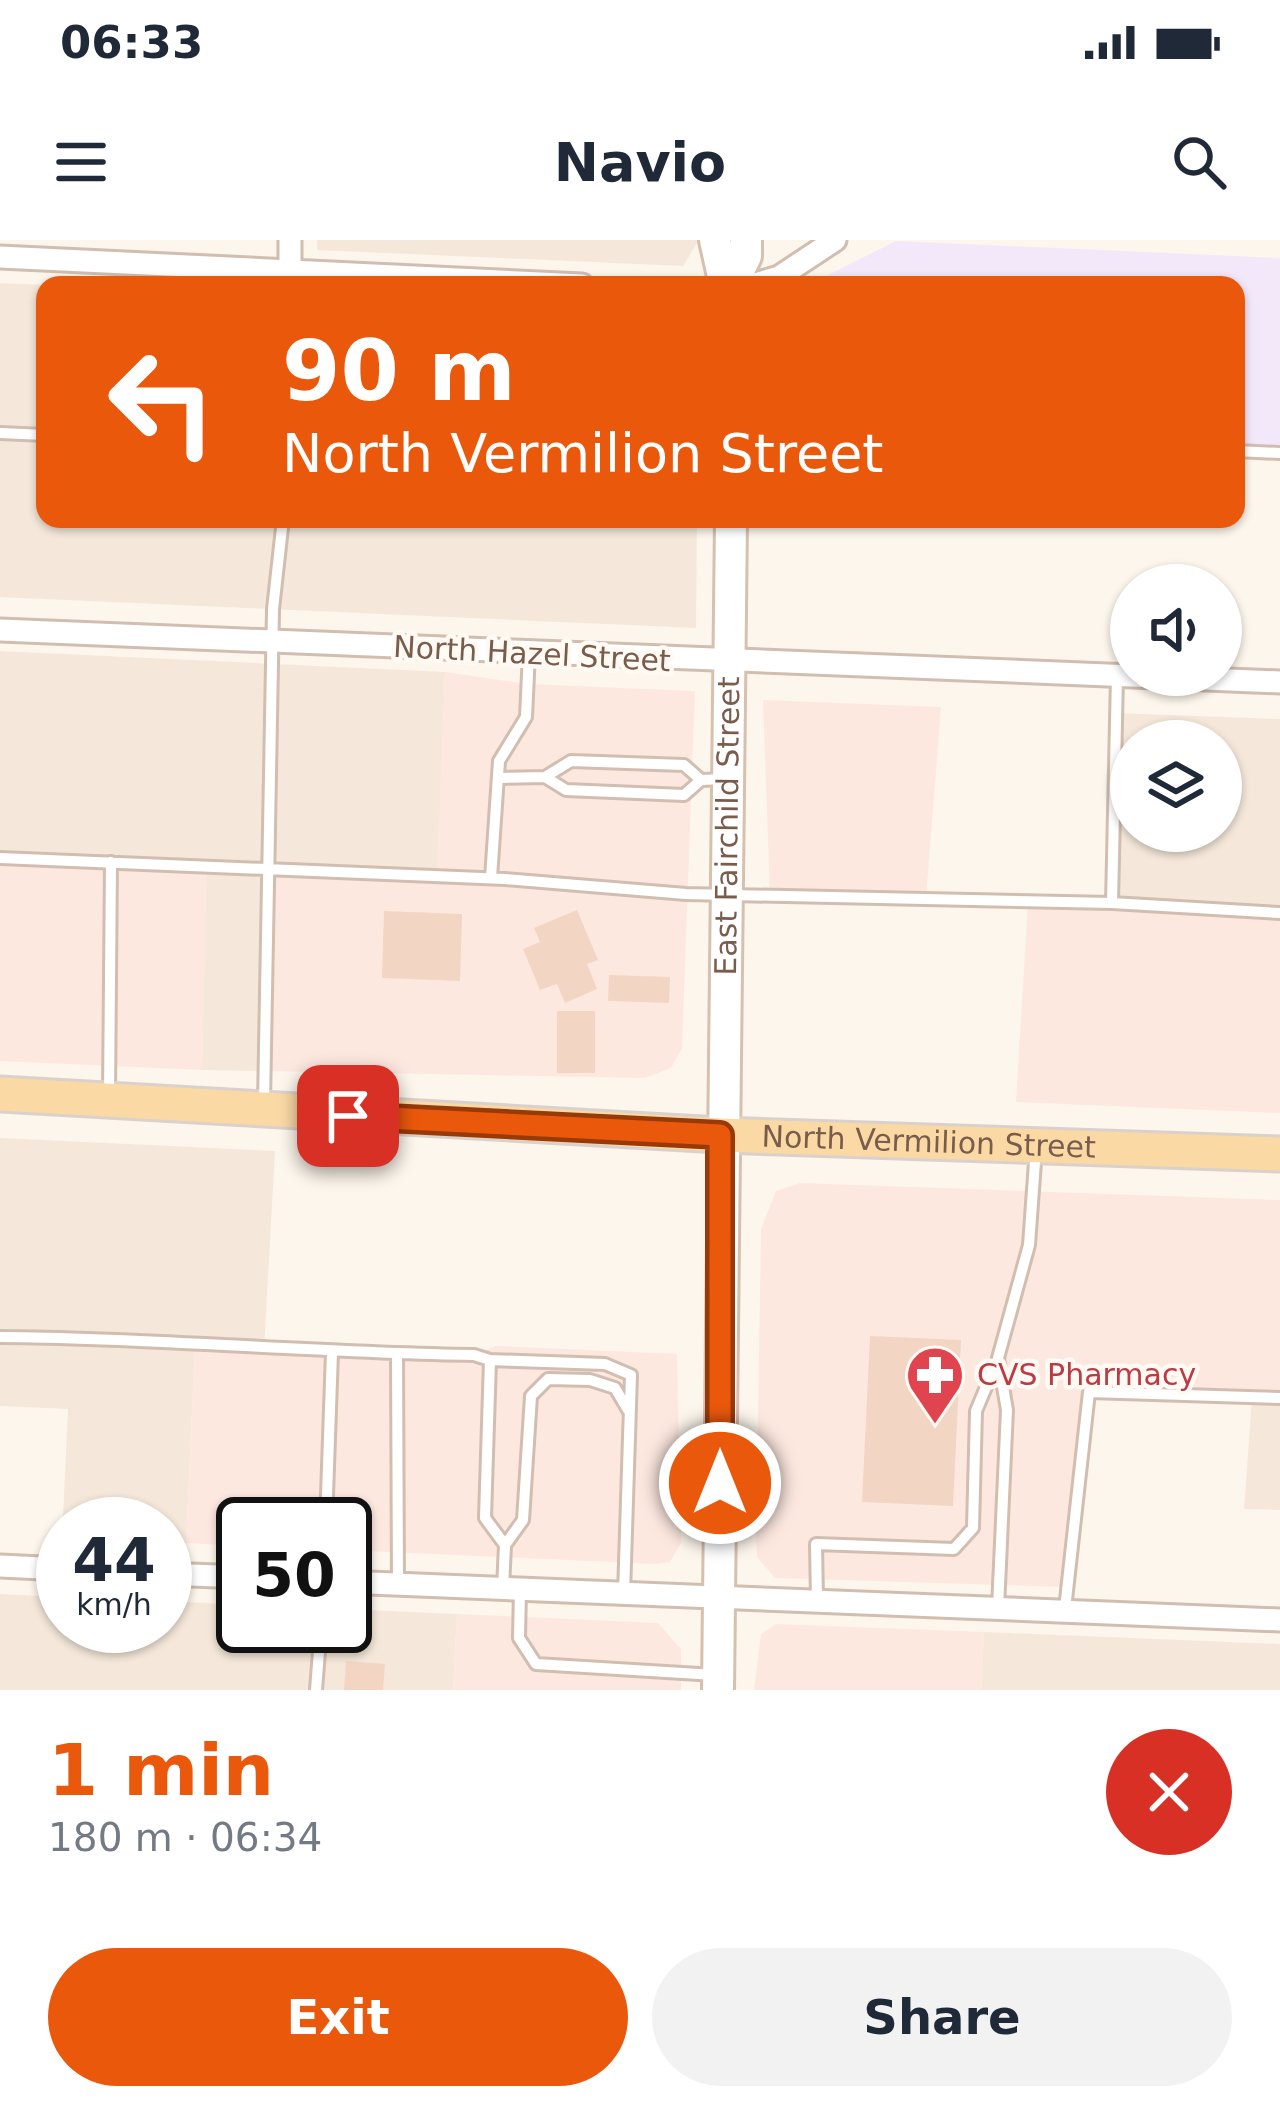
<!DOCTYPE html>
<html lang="en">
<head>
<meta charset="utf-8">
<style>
	body { margin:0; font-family:"DejaVu Sans",sans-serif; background:#f2f2f3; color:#1f2937; height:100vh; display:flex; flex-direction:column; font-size:45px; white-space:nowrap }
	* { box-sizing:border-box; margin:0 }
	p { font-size:39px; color:#747a83 }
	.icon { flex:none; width:66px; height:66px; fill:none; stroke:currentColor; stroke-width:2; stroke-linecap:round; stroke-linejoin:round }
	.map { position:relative; height:1450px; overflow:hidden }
	.sheet { display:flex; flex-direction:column; background:#fff; flex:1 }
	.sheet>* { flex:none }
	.top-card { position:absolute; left:36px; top:36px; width:1209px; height:252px; border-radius:24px; box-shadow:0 3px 9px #0004; background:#ea580c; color:#fff; overflow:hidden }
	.tools { position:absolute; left:1110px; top:324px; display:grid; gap:24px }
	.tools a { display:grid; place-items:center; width:132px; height:132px; border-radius:50%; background:#fff; box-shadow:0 3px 9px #0004; font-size:60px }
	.speed { position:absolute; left:36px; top:1257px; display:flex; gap:24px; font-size:60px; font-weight:700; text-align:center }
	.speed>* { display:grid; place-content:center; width:156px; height:156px; border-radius:50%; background:#fff; box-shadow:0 3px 9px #0004; line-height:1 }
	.speed small { font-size:30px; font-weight:400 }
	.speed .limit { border:6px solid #111; border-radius:18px; background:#fff; color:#111 }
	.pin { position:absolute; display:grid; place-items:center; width:102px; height:102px; color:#fff; margin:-51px; border-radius:24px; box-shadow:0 6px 18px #0006 }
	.me { position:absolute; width:132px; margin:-66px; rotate:0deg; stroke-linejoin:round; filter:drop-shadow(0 0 9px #0008) }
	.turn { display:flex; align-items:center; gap:42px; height:252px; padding:0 48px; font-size:54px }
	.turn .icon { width:156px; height:156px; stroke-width:2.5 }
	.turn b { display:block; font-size:84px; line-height:102px }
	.round { display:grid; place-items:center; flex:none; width:126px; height:126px; border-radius:63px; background:#f2f2f3 }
	.summary { display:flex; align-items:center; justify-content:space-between; height:204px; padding:0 48px }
	h1 { font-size:72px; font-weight:800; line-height:90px; color:#ea580c }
	.button { display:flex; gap:24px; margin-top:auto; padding:24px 48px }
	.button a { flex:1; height:138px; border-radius:72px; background:#ea580c; color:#fff; font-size:48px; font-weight:800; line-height:138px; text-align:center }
	.button a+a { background:#f2f2f3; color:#1f2937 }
	.status { display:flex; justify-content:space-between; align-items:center; height:84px; padding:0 60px; background:#fff; direction:ltr }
	.status svg { height:33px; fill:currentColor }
	header { display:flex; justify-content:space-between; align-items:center; height:156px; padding:0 48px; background:#fff; font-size:54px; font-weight:800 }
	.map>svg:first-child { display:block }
	.residential { fill:#f5e8da; fill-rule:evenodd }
	.commercial { fill:#fde8e0 }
	.education { fill:#f3e8fa }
	.building { fill:#f3d5c3 }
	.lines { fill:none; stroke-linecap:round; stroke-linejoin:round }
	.lane-casing { stroke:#d1beb0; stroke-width:16 }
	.street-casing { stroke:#d1beb0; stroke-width:27 }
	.secondary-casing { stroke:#d6c0b0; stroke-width:36 }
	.primary-casing { stroke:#dad1cd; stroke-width:39 }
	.lane { stroke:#fff; stroke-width:10 }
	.street { stroke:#fff; stroke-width:21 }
	.secondary { stroke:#fff; stroke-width:30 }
	.primary { stroke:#fbd9a5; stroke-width:33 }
	.route-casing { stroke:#983908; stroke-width:30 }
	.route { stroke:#ea580c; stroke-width:21 }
	.labels { text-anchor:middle; stroke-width:9; stroke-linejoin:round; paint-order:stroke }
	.street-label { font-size:30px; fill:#7a5c4d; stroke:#fffaf3 }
	.health-label { font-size:30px; fill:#be3a42; stroke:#fffaf3; text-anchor:start }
</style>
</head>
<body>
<div class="status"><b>06:33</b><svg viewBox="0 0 49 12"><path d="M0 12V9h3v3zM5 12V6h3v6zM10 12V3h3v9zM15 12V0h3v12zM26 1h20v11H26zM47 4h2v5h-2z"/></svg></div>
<header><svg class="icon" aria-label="menu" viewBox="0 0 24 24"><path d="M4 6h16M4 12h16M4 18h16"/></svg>Navio<svg class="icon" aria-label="search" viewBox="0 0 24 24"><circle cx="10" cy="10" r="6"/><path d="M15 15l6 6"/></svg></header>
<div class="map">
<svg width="1280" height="1450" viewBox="0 0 1280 1450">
	<rect width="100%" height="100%" fill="#fdf6ec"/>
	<!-- residential -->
	<path class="residential" d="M317 0H699L683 26 317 10Z
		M0 43 49 45H45V279H697L696 388 0 357Z
		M0 411 445 432 438 636 260 831 202 830 206 626 0 618Z
		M1115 473 1280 479V673L1112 663ZM1131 501H1221V591H1131Z
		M0 898 275 911 264 1109 195 1105 186 1303 165 1302V1284H63L62 1298 68 1169 0 1166Z
		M1252 1157 1280 1158V1270L1244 1269Z
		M0 1354 63 1357V1386H165V1361L243 1365V1386H345V1369L457 1374 453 1450H0Z
		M984 1392 1280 1404V1450H981Z"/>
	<!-- commercial -->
	<path class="commercial" d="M445 432 528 444 695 451 682 808 671 828 645 838 260 831 263 628 437 635Z
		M763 460 941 467 926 658 770 656Z
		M0 618 207 626 202 830 0 821Z
		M1028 661 1280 673V873L1016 862Z
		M800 943 1280 960V1158L1089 1152 1067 1347 775 1338 757 1317 756 1302 761 989 776 951Z
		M195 1104 473 1115 496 1106 677 1114 681 1303 670 1322 655 1324 345 1310V1284H243V1306L186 1303Z
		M457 1374 658 1383 681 1409V1450H453Z
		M776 1384 984 1392 981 1450H754L761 1394Z"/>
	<!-- education -->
	<path class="education" d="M896 1 1280 18V213L1236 211V45H808Z"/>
	<!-- building -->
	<path class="building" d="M577 670 598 720 587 724 597 749 565 763 557 744 540 750 523 709 540 702 534 688Z
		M384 671 462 674 460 741 382 738Z
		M609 735 670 737 669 763 608 761Z
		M557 771H595V833H557Z
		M870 1096 961 1100 953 1266 862 1262Z
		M346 1421 385 1424 383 1450H344Z"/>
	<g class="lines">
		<defs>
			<path id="lane" d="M0 193 45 195
				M1236 211 1280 213
				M545 537 566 550 684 555 701 540 725 539
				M498 538 545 537 571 521 684 525 701 540
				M0 618 505 639 686 654 1112 663 1280 673
				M491 638 499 521 526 477 529 413
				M1112 663 1117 437
				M109 856 111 622
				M264 863 273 369 283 279
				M0 1097C158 1098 315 1113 474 1115L490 1120
				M397 1114 398 1344
				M326 1284 332 1112
				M505 1305 523 1280 531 1156 548 1139 590 1140 615 1148 628 1170
				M503 1348 505 1305 485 1278 490 1120 605 1124 631 1135 624 1354
				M520 1349 519 1398 536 1424 715 1435
				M817 1360 816 1304 954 1309 973 1288 976 1171 997 1121
				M998 1368 1007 1170 998 1118 1029 1005 1036 908
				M1065 1369 1089 1152 1280 1158
				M316 1450 321 1386"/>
			<path id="street" d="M0 17 582 45
				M290 30V0
				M752 45 779 37 835 0
				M0 390 1280 442
				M0 1326 63 1329
				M165 1334 243 1337
				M345 1342 1280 1380"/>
			<g id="secondary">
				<path d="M715 0 725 45"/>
				<path d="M732 45 746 16V0"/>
				<path id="s1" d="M718 1450 731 279"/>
			</g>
			<g id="primary">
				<path id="s2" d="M0 854 720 895 1280 914"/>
			</g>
		</defs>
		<!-- lane casing -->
		<use href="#lane" class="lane-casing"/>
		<!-- street casing -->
		<use href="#street" class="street-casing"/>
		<!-- secondary casing -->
		<use href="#secondary" class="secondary-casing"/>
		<!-- primary casing -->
		<use href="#primary" class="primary-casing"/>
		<!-- lane -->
		<use href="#lane" class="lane"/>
		<!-- street -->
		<use href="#street" class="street"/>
		<!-- secondary -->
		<use href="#secondary" class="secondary"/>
		<!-- primary -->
		<use href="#primary" class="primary"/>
	</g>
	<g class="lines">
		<defs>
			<path id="route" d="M348 876 720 895V1243"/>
		</defs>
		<!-- route casing -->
		<use href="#route" class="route-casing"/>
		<!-- route -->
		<use href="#route" class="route"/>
	</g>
	<!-- icons -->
	<defs>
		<symbol id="pharmacy-pin" viewBox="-11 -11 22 30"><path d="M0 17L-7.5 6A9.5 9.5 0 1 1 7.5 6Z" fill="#e0444e" stroke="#fffaf3"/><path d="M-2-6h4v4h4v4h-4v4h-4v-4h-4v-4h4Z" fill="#fff"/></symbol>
	</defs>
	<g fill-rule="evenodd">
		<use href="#pharmacy-pin" x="902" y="1102" width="66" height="90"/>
	</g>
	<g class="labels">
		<!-- street labels -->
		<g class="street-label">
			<text transform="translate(532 414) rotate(3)" y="10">North Hazel Street</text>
			<text dy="10" stroke="none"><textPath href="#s1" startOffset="864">East Fairchild Street</textPath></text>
			<text dy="10" stroke="none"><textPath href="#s2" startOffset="930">North Vermilion Street</textPath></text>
		</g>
		<!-- health labels -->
		<g class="health-label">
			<text x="977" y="1145">CVS Pharmacy</text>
		</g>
	</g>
</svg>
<div class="tools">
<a><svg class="icon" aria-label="sound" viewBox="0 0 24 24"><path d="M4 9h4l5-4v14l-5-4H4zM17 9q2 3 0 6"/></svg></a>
<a><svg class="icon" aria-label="layers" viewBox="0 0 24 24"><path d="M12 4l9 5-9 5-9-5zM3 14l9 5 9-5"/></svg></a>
</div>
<div class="speed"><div>44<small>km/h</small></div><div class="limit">50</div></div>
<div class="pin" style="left:348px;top:876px;background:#d93025"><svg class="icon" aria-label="arrive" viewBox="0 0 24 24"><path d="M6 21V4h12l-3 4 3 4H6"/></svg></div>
<svg class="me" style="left:720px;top:1243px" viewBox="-20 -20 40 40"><circle r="17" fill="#ea580c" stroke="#fff" stroke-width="3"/><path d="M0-11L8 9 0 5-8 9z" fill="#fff"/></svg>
<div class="top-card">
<div class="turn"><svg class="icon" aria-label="left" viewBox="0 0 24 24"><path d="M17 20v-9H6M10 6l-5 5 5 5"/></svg><div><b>90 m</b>North Vermilion Street</div></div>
</div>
</div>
<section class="sheet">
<div class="summary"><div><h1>1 min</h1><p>180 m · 06:34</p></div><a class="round" style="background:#d93025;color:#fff"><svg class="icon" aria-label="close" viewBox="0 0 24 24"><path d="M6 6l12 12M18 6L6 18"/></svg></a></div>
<div class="button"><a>Exit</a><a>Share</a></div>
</section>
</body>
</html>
